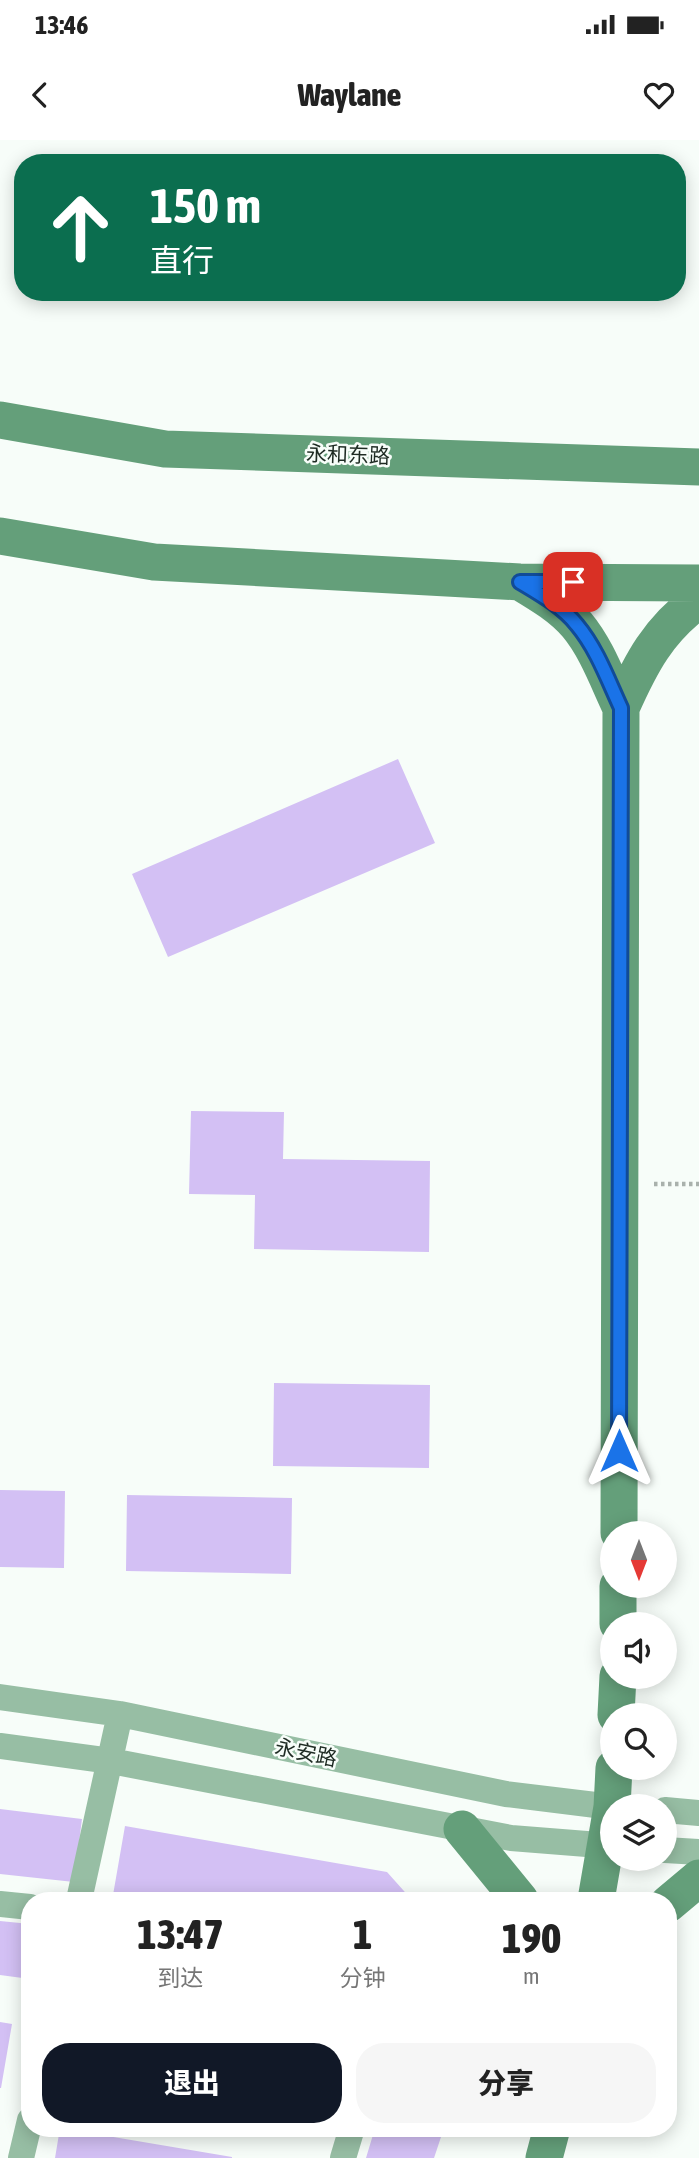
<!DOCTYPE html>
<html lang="zh">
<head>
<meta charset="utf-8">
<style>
	body { margin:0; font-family:"Asap Condensed","Noto Sans SC",sans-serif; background:#f6f6f6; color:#222; height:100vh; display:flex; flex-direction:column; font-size:26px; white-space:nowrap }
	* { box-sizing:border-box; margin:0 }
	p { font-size:23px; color:#767676 }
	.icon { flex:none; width:38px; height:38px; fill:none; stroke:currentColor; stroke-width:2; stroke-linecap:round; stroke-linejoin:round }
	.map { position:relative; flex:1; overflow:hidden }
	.side { position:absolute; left:21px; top:1752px; width:656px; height:245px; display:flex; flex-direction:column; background:#fff; border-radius:28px; box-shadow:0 4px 18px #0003 }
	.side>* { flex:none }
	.hud { position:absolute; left:14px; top:14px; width:672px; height:147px; border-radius:28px; box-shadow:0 4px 18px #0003; background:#0b6e4f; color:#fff; overflow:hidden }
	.needle { width:46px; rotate:180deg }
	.fabs { position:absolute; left:600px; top:1381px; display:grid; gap:14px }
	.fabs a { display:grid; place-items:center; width:77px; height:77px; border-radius:50%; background:#fff; box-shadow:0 4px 18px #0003; font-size:35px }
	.pin { position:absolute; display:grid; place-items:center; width:60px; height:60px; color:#fff; margin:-30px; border-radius:14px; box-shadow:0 4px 10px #0006 }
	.me { position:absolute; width:77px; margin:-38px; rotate:0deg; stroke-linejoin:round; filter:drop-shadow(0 0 5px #0008) }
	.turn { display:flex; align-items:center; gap:24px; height:147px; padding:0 21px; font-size:32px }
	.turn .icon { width:91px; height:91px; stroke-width:2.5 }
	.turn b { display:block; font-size:49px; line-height:60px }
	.eta { display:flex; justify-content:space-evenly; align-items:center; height:119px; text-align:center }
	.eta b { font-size:42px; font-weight:800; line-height:49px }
	.button { display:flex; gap:14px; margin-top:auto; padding:14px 21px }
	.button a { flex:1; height:80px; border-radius:28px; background:#111827; color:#fff; font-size:28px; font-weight:800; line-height:80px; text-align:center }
	.button a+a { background:#f6f6f6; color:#222 }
	.status { display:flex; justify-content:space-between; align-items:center; height:49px; padding:0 35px; background:#fff; direction:ltr }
	.status svg { height:19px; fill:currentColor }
	header { display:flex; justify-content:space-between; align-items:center; height:91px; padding:0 21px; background:#fff; font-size:32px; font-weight:800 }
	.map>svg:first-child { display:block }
	.building { fill:#d3c0f4 }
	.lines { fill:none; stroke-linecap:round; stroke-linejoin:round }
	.path { stroke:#a9b1ac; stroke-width:4.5; stroke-dasharray:3.5 3.5; stroke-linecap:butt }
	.street { stroke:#97bea4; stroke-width:26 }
	.secondary { stroke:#649f7a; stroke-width:37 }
	.route-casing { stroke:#114b97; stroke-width:18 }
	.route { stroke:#1a73e8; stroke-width:12 }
	.labels { text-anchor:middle; stroke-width:5; stroke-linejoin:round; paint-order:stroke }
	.street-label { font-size:21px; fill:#1e2b23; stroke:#f7fdf9 }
</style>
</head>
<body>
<div class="status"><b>13:46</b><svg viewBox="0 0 49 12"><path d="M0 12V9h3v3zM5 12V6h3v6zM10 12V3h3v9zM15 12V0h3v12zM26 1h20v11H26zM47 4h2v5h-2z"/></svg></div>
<header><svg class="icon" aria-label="back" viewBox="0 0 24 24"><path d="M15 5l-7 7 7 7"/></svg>Waylane<svg class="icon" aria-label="heart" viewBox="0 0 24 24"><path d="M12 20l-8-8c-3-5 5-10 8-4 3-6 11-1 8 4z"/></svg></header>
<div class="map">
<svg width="699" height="2018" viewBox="0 0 699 2018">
	<rect width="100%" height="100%" fill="#f7fdf9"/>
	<!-- building -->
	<path class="building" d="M398 619 435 703 168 817 132 734Z
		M191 971 284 972 283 1019 430 1021 429 1112 254 1109 255 1055 189 1054Z
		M274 1243 430 1245 429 1328 273 1326Z
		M0 1350 65 1351 64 1428 0 1427Z
		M127 1355 292 1358 291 1434 126 1431Z
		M0 1669 82 1679 74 1742 0 1734Z
		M125 1686 387 1732 412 1760H143L113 1755Z
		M0 1781 30 1784V1839L0 1835Z
		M0 1882 12 1884 1 1948H0Z
		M60 1988 232 2017V2018H55Z
		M375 1988H444L434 2018H366Z"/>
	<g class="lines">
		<!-- path -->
		<path class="path" d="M654 1044H699"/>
		<!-- street -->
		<path class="street" d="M0 1557 120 1574 506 1654 612 1667
			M0 1606 111 1621 511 1698 612 1706
			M665 1670 699 1673
			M665 1710 699 1712
			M79 1760 120 1574
			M0 1764 30 1767
			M21 2018 30 1980
			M343 2018 352 1988"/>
		<!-- secondary -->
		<path class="secondary" d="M0 280 165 309 699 327
			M0 396 154 422 520 442 699 443
			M520 442C540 454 562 467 577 485 597 509 608 541 621 568
			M619 1393 621 568C641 523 658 490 699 460
			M618 1484V1446
			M616 1575 618 1536
			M462 1689 520 1760
			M596 1760 612 1667 614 1628
			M668 1764 699 1738
			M544 2018 552 1988"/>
	</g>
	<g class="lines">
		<defs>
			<path id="route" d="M573 442H520C540 454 563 467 577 485 597 509 608 540 621 568L619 1311"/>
		</defs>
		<!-- route casing -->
		<use href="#route" class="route-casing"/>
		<!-- route -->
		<use href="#route" class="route"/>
	</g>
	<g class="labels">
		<!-- street labels -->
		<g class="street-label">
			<text transform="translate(348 315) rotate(2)" y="7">永和东路</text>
			<text transform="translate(306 1613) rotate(12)" y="7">永安路</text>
		</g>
	</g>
</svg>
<div class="fabs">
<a><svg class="needle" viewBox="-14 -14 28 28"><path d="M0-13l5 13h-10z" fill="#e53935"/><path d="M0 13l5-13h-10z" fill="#767676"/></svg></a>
<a><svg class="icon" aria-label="sound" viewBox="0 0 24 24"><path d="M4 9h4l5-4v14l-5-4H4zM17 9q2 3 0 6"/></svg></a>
<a><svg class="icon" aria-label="search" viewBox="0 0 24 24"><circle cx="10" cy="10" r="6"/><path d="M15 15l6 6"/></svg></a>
<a><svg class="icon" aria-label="layers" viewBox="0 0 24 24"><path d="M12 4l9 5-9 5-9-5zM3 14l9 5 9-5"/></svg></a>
</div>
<div class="pin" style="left:573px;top:442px;background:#d93025"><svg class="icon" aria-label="arrive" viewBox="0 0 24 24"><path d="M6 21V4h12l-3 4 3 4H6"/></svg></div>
<svg class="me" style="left:619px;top:1311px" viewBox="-20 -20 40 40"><path d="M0-17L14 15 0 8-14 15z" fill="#1a73e8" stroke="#fff" stroke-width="4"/></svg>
<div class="hud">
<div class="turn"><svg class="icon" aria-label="ahead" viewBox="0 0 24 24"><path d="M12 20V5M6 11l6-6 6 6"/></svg><div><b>150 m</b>直行</div></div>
</div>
<section class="side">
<div class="eta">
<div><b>13:47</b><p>到达</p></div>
<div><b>1</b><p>分钟</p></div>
<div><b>190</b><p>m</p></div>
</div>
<div class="button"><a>退出</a><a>分享</a></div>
</section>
</div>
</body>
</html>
